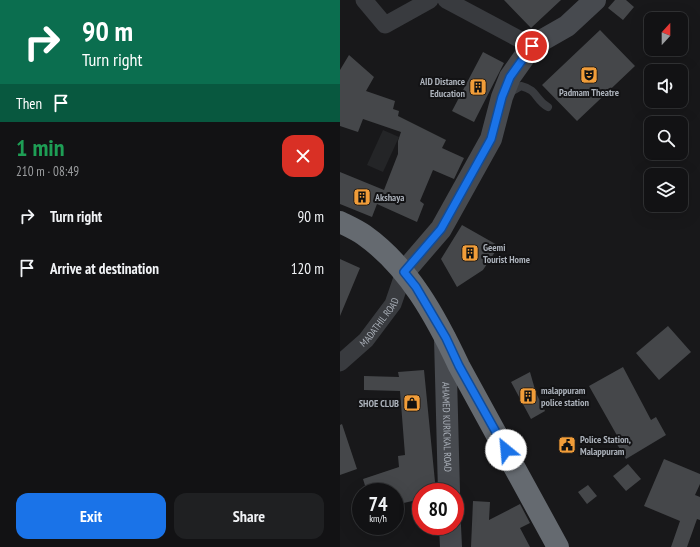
<!DOCTYPE html>
<html lang="en">
<head>
<meta charset="utf-8">
<style>
	body { margin:0; font-family:"PT Sans Narrow",sans-serif; background:#1f2022; color:#f1f3f6; height:100vh; display:flex; flex-direction:column; font-size:15px; white-space:nowrap }
	* { box-sizing:border-box; margin:0 }
	p { font-size:13px; color:#9c9ea0 }
	.icon { flex:none; width:22px; height:22px; fill:none; stroke:currentColor; stroke-width:2; stroke-linecap:round; stroke-linejoin:round }
	.map { position:relative; flex:1; overflow:hidden }
	.side { display:flex; flex-direction:column; background:#121214; width:340px }
	.side>* { flex:none }
	.guide { background:#0b6e4f; color:#fff; overflow:hidden }
	.needle { width:26px; rotate:21deg }
	.fabs { position:absolute; left:304px; top:12px; display:grid; gap:8px }
	.fabs a { display:grid; place-items:center; width:44px; height:44px; border-radius:8px; background:#121214; box-shadow:0 4px 16px #0002,0 0 0 1px #313234; font-size:20px }
	.speed { position:absolute; left:12px; top:483px; display:flex; gap:8px; font-size:20px; font-weight:700; text-align:center }
	.speed>* { display:grid; place-content:center; width:52px; height:52px; border-radius:50%; background:#121214; box-shadow:0 4px 16px #0002,0 0 0 1px #313234; line-height:1 }
	.speed small { font-size:10px; font-weight:400 }
	.speed .limit { border:6px solid #d22; background:#fff; color:#111 }
	.pin { position:absolute; display:grid; place-items:center; width:34px; height:34px; color:#fff; margin:-17px; border:2px solid #fff; border-radius:50%; box-shadow:0 1px 4px #0007 }
	.me { position:absolute; width:44px; margin:-22px; rotate:332deg; stroke-linejoin:round; filter:drop-shadow(0 0 3px #0008) }
	.turn { display:flex; align-items:center; gap:14px; height:84px; padding:0 16px; font-size:18px }
	.turn .icon { width:52px; height:52px; stroke-width:2.5 }
	.turn b { display:block; font-size:28px; line-height:34px }
	.then { display:flex; align-items:center; height:38px; padding:0 16px; background:#0003; gap:8px; font-size:15px }
	.round { display:grid; place-items:center; flex:none; width:42px; height:42px; border-radius:12px; background:#1f2022 }
	.headline { display:flex; align-items:center; justify-content:space-between; height:68px; padding:0 16px }
	h1 { font-size:24px; font-weight:600; line-height:30px; color:#1e9e55 }
	.cta { display:flex; gap:8px; margin-top:auto; padding:8px 16px }
	.cta a { flex:1; height:46px; border-radius:12px; background:#1a73e8; color:#fff; font-size:16px; font-weight:600; line-height:46px; text-align:center }
	.cta a+a { background:#1f2022; color:#f1f3f6 }
	ul { padding:0; list-style:none }
	li { display:flex; align-items:center; gap:12px; height:52px; padding:0 16px }
	li div { flex:1 }
	li b { display:block; font-size:15px }
	li em { font-style:normal }
	main { display:flex; flex:1; min-height:0 }
	.map>svg:first-child { display:block }
	.built { fill:#242527 }
	.building { fill:#45474a }
	.lines { fill:none; stroke-linecap:round; stroke-linejoin:round }
	.lane { stroke:#393b3f; stroke-width:8 }
	.street { stroke:#393b3f; stroke-width:17 }
	.secondary { stroke:#474a4f; stroke-width:22 }
	.highway { stroke:#656a70; stroke-width:22 }
	.route-casing { stroke:#114b97; stroke-width:10 }
	.route { stroke:#1a73e8; stroke-width:7 }
	.labels { text-anchor:middle; stroke-width:4; stroke-linejoin:round; paint-order:stroke }
	.poi-label { font-size:10px; font-weight:bold; fill:#abb1ba; stroke:#131315; text-anchor:start }
	.street-label { font-size:10px; fill:#abb1ba; stroke:#131315 }
</style>
</head>
<body>
<main>
<section class="side">
<div class="guide">
<div class="turn"><svg class="icon" aria-label="right" viewBox="0 0 24 24"><path d="M7 20v-9h11M14 6l5 5-5 5"/></svg><div><b>90 m</b>Turn right</div></div>
<div class="then">Then<svg class="icon" aria-label="arrive" viewBox="0 0 24 24"><path d="M6 21V4h12l-3 4 3 4H6"/></svg></div>
</div>
<div class="headline"><div><h1>1 min</h1><p>210 m · 08:49</p></div><a class="round" style="background:#d93025;color:#fff"><svg class="icon" aria-label="close" viewBox="0 0 24 24"><path d="M6 6l12 12M18 6L6 18"/></svg></a></div>
<ul>
<li><svg class="icon" aria-label="right" viewBox="0 0 24 24"><path d="M7 20v-9h11M14 6l5 5-5 5"/></svg><div><b>Turn right</b></div><em>90 m</em></li>
<li><svg class="icon" aria-label="arrive" viewBox="0 0 24 24"><path d="M6 21V4h12l-3 4 3 4H6"/></svg><div><b>Arrive at destination</b></div><em>120 m</em></li>
</ul>
<div class="cta"><a>Exit</a><a>Share</a></div>
</section>
<div class="map">
<svg width="360" height="547" viewBox="0 0 360 547">
	<rect width="100%" height="100%" fill="#18181a"/>
	<!-- built -->
	<path class="built" d="M43 130 59 137 43 172 27 165Z"/>
	<!-- building -->
	<path class="building" d="M164 0H221L191 28Z
		M275 0H286L294 7 283 20 268 8Z
		M260 30 295 66 237 121 202 85Z
		M143 52 164 63 134 122 112 111Z
		M9 55 34 77 26 91 55 101 53 109 59 111 58 116 106 140 102 148 124 158 114 179 93 170 80 201 84 204 77 222 37 204 32 217 0 204V172L44 190 58 154V141L61 132 23 119 18 132 0 126V70Z
		M122 225 159 246 143 270 117 287 101 259Z
		M0 259 20 268 0 316Z
		M328 326 351 352 319 380 296 353Z
		M283 367 311 420 316 417 326 435 286 459 275 441 279 439 249 386Z
		M84 370 96 492H81V499L55 505V492H27L23 479 59 467 58 456 65 455 60 391 24 390V376L59 377 58 372Z
		M190 372 196 393 205 411 191 419 171 382Z
		M2 424 17 469 0 475V425Z
		M324 459 360 474V484L355 495 360 497V520L357 519 347 547H331L340 521 304 506Z
		M288 464 301 479 286 491 273 476Z
		M248 485 257 496 247 504 238 492Z
		M133 501 150 502 149 520 180 504 190 523 180 528 190 547H131Z"/>
	<g class="lines">
		<!-- lane -->
		<path class="lane" d="M169 93 181 86C198 90 195 100 208 107"/>
		<!-- street -->
		<g class="street">
			<path d="M24 0 45 25 90 0"/>
			<path d="M106 0 192 46"/>
			<path id="s1" d="M0 363 26 340 53 304 64 272"/>
		</g>
		<!-- secondary -->
		<g class="secondary">
			<path d="M64 272 101 229 151 139 162 97 170 77 192 46 227 26 255 0"/>
			<path id="s2" d="M105 338 109 492"/>
			<path d="M110 526 111 547"/>
		</g>
		<!-- highway -->
		<path class="highway" d="M0 222C8 226 17 230 24 235 69 267 96 317 119 366L218 547"/>
	</g>
	<g class="lines">
		<defs>
			<path id="route" d="M166 450 119 366 106 338 76 287 64 272 101 229 151 139 162 97 170 77 192 46"/>
		</defs>
		<!-- route casing -->
		<use href="#route" class="route-casing"/>
		<!-- route -->
		<use href="#route" class="route"/>
	</g>
	<!-- icons -->
	<defs>
		<symbol id="theatre-square" viewBox="-11 -11 22 22"><rect x="-9" y="-9" width="18" height="18" rx="4" fill="#f19d39" stroke="#131315"/><path d="M-5-5.5Q0-4 5-5.5V0Q5 5 0 6Q-5 5-5 0ZM-3.3-2.5H-1v1.5H-3.3ZM1-2.5H3.3v1.5H1ZM-2.8 1Q0 5.5 2.8 1Z" fill="#111"/></symbol>
		<symbol id="building-square" viewBox="-11 -11 22 22"><rect x="-9" y="-9" width="18" height="18" rx="4" fill="#f19d39" stroke="#131315"/><path d="M-4-6H4V6H1V3H-1V6H-4ZM-2.5-4.3h1.7v1.8h-1.7ZM.8-4.3h1.7v1.8H.8ZM-2.5-1h1.7V.8h-1.7ZM.8-1h1.7V.8H.8Z" fill="#111"/></symbol>
		<symbol id="shop-square" viewBox="-11 -11 22 22"><rect x="-9" y="-9" width="18" height="18" rx="4" fill="#f19d39" stroke="#131315"/><path d="M-5-2.5h2.3a2.7 3.5 0 0 1 5.4 0H5L5.5 6h-11ZM-1.5-2.5h3a1.5 2.3 0 0 0-3 0Z" fill="#111"/></symbol>
		<symbol id="civic-square" viewBox="-11 -11 22 22"><rect x="-9" y="-9" width="18" height="18" rx="4" fill="#f19d39" stroke="#131315"/><path d="M-.6-6.5H3V-4.5H.6V-3L4-1V1h2V6H-6V1h2V-1L-.6-3ZM-1.2 2.5V6h2.4V2.5Z" fill="#111"/></symbol>
	</defs>
	<g fill-rule="evenodd">
		<use href="#theatre-square" x="239" y="65" width="20" height="20"/>
		<use href="#building-square" x="128" y="77" width="20" height="20"/>
		<use href="#building-square" x="12" y="187" width="20" height="20"/>
		<use href="#building-square" x="120" y="243" width="20" height="20"/>
		<use href="#building-square" x="178" y="386" width="20" height="20"/>
		<use href="#shop-square" x="62" y="393" width="20" height="20"/>
		<use href="#civic-square" x="217" y="435" width="20" height="20"/>
	</g>
	<g class="labels">
		<!-- poi labels -->
		<g class="poi-label">
			<text x="125" y="85" text-anchor="end">AID Distance<tspan x="125" dy="12">Education</tspan></text>
			<text x="249" y="96" text-anchor="middle">Padmam Theatre</text>
			<text x="35" y="201">Akshaya</text>
			<text x="143" y="251">Geemi<tspan x="143" dy="12">Tourist Home</tspan></text>
			<text x="201" y="394">malappuram<tspan x="201" dy="12">police station</tspan></text>
			<text x="59" y="407" text-anchor="end">SHOE CLUB</text>
			<text x="240" y="443">Police Station,<tspan x="240" dy="12">Malappuram</tspan></text>
		</g>
		<!-- street labels -->
		<g class="street-label">
			<text dy="4" stroke="none"><textPath href="#s1" startOffset="57">MADATHIL ROAD</textPath></text>
			<text dy="4" stroke="none"><textPath href="#s2" startOffset="89">AHAMED KURICKAL ROAD</textPath></text>
		</g>
	</g>
</svg>
<div class="fabs">
<a><svg class="needle" viewBox="-14 -14 28 28"><path d="M0-13l5 13h-10z" fill="#e53935"/><path d="M0 13l5-13h-10z" fill="#9c9ea0"/></svg></a>
<a><svg class="icon" aria-label="sound" viewBox="0 0 24 24"><path d="M4 9h4l5-4v14l-5-4H4zM17 9q2 3 0 6"/></svg></a>
<a><svg class="icon" aria-label="search" viewBox="0 0 24 24"><circle cx="10" cy="10" r="6"/><path d="M15 15l6 6"/></svg></a>
<a><svg class="icon" aria-label="layers" viewBox="0 0 24 24"><path d="M12 4l9 5-9 5-9-5zM3 14l9 5 9-5"/></svg></a>
</div>
<div class="speed"><div>74<small>km/h</small></div><div class="limit">80</div></div>
<div class="pin" style="left:192px;top:46px;background:#d93025"><svg class="icon" aria-label="arrive" viewBox="0 0 24 24"><path d="M6 21V4h12l-3 4 3 4H6"/></svg></div>
<svg class="me" style="left:166px;top:450px" viewBox="-20 -20 40 40"><circle r="19" fill="#fff"/><path d="M0-13L10 11 0 6-10 11z" fill="#1a73e8"/></svg>
</div>
</main>
</body>
</html>
